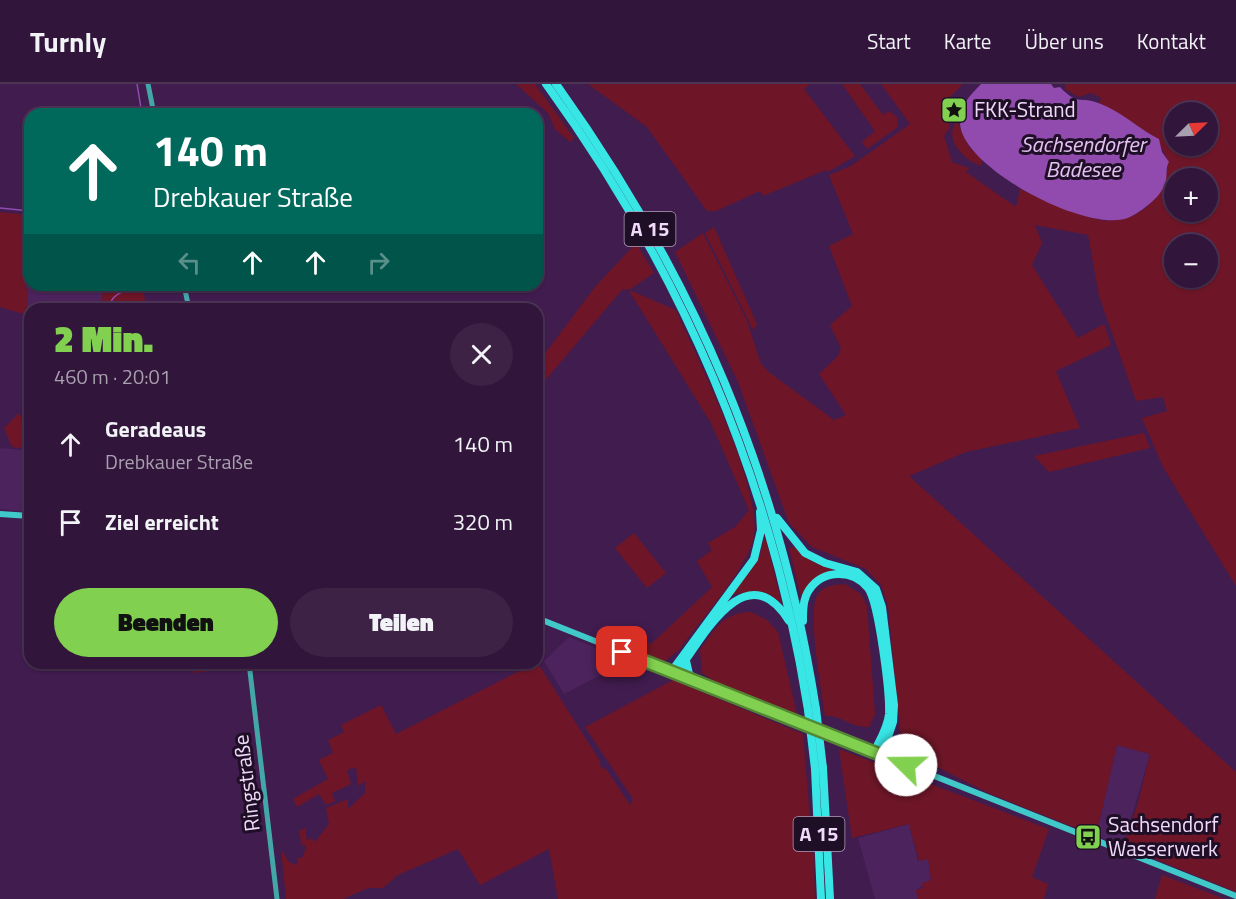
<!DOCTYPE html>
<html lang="de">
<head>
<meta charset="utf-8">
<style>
	body { margin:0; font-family:"Titillium Web",sans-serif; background:#3d2246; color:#f1f3f6; height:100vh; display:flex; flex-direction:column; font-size:22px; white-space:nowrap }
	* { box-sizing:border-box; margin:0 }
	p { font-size:20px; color:#a89faf }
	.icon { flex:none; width:33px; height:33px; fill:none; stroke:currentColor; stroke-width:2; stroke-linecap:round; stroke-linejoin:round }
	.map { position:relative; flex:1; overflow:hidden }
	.drawer { position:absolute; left:24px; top:219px; width:519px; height:366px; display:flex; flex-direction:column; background:#31153b; border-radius:18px; box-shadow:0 2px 4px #0004,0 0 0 2px #4c3455 }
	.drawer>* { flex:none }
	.guide { position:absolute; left:24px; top:24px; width:519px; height:183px; border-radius:18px; box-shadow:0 2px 4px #0004,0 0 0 2px #4c3455; background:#00695c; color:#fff; overflow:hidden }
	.needle { width:39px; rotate:66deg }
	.tools { position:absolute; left:1164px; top:18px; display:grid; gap:12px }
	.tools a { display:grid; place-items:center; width:54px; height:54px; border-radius:50%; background:#31153b; box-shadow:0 2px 4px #0004,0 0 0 2px #4c3455; font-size:30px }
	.pin { position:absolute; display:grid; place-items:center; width:51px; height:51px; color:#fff; margin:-26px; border-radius:12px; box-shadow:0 3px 9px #0006 }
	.me { position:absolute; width:66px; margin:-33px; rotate:292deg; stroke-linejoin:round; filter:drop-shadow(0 0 4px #0008) }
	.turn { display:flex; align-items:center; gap:21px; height:126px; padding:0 30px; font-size:27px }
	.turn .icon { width:78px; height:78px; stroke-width:2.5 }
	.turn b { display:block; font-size:42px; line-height:51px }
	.lanes { display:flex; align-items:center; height:57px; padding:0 30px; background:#0003; justify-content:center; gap:30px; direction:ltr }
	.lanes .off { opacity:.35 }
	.round { display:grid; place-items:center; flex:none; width:63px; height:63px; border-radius:32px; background:#3d2246 }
	.overview { display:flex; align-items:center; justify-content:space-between; height:102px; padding:0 30px }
	h1 { font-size:36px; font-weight:800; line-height:45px; color:#81d050 }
	.action { display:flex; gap:12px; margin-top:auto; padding:12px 30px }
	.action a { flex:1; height:69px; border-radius:36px; background:#81d050; color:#111; font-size:24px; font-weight:800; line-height:69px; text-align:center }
	.action a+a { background:#3d2246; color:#f1f3f6 }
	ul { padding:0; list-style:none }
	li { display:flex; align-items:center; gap:18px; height:78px; padding:0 30px }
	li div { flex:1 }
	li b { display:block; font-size:22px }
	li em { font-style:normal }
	header { display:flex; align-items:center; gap:36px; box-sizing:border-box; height:84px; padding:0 30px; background:#31153b; border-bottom:2px solid #4c3455 }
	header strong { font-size:28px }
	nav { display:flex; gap:33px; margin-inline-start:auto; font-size:21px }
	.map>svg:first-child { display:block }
	.built { fill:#4d235d }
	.green { fill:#6e1627; fill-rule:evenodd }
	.water { fill:#914aad }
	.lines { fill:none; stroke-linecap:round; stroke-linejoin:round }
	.stream { stroke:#914aad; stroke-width:1.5 }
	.secondary { stroke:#44a7a7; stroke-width:5 }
	.primary { stroke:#41c8c8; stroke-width:6 }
	.motorway { stroke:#38e6e6; stroke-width:8 }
	.motorway-bridge { stroke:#38e6e6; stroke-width:8 }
	.route-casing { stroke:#548734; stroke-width:15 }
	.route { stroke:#81d050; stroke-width:10 }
	.labels { text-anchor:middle; stroke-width:6; stroke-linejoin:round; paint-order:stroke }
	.shield { fill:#1f0f26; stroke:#b19dba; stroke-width:1.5 }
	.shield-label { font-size:20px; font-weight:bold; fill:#f0dafa }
	.poi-label { font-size:21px; fill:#f0dafa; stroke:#1f0f26; text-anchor:start }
	.street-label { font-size:21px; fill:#f0dafa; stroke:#1f0f26 }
	.water-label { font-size:22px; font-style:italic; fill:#e4c1f3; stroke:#1f0f26 }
</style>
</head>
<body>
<header>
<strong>Turnly</strong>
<nav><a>Start</a><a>Karte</a><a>Über uns</a><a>Kontakt</a></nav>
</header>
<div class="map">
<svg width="1236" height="815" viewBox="0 0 1236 815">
	<rect width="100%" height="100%" fill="#411c4f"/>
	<!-- built -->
	<path class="built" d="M0 130 30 133V201H117L103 225H30V232L0 223Z
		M161 217H180L182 225H153Z
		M4 364 30 367V428L0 425V365Z
		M569 553 628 577 564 610 544 577Z
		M1117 661 1150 670 1123 762 1096 752Z
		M909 740 918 777 928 775 931 796 916 806 918 815H875L858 754Z"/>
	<!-- green -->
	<path class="green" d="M516 0H535L574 54 570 58 555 45 548 29Z
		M588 0H810L804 5 855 72 828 88 826 86 763 112 760 107 716 127H707L647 43Z
		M842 0H860L883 31 889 27 897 33 898 43 867 65 862 58 875 47Z
		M881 0H963L951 12 949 45 944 52 952 78 969 84 966 88 1016 123 1020 105 1091 134 1108 137 1130 133 1146 124 1158 111 1167 87 1166 73 1158 55 1099 19 1101 14 1091 9 1079 13 1065 5V0H1236V502L1163 383 1142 334 1167 327 1163 313 1136 317 1099 212 1088 151 1035 141 1042 159 1032 181 1078 254 1104 240 1111 261 1056 287 1080 344 966 368 909 392 1236 688V808L1123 762 1138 719 1150 670 1117 661 1096 752 988 709 908 668 901 654 888 522 881 501 866 485 812 463 789 439 738 298 675 168 703 149 747 237 761 280 770 289 834 336 846 331 819 290 838 272 841 264 830 241 852 222 829 162 853 150 829 91 851 82 910 40ZM1174 28H1208V62H1174ZM1174 94H1208V128H1174ZM1174 160H1208V194H1174Z
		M957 37 969 63 982 75V82C965 78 942 54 957 37Z
		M0 128 30 131 25 204 28 205 27 231 0 223Z
		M714 143 757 240 753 246 705 149Z
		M636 159 654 189 629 206 676 226C697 274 766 410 753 457 745 486 698 540 679 566L665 577 639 569 640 555 651 560 712 503 697 477 712 466 708 459 735 443 749 426 711 339 628 205 622 206 537 306V280L595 203Z
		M103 201H143L145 218 141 225H101Z
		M19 329 30 352V365L12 363 4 344Z
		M1144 349 1150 364 1049 388 1034 372Z
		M634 449 666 489 647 504 615 464Z
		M765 452 782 520C768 507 751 506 732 511L759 473Z
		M794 463 812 477 833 485 812 498 801 513 789 464Z
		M845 500 861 510 867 522 875 630 869 643C848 643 843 631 825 632 822 609 807 529 817 512 823 501 834 501 845 500Z
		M751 528 767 536 778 548 797 630C764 624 730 608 702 589L700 566C715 545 722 529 751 528Z
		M537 578 600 677V682L607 686 630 721 633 715 585 643 673 596 803 650 810 734 808 768 814 769 815 815H558L549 765 480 801 458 765 398 791 383 804H368L343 815H286L281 765 289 778 297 781 298 774 303 773 306 762 302 761 299 747 305 744 307 757 311 754 315 758 329 740 326 724 348 715V725L365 709V697L358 702 356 683 347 686 351 700 332 709 335 717 326 721 319 710 297 723 293 715 328 695 319 676 333 669 328 656 344 648 341 641 381 621 396 650Z
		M218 579 217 586 193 589 192 583Z
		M839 665 1049 745 1032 793 1048 800 1044 815H918L916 806 923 804 922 799 931 796 928 775 919 777 909 740 852 754Z
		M1162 791 1225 815H1155Z"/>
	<!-- water -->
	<path class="water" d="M981 0H1051L1054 4 1060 3C1079 23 1079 11 1101 20 1122 28 1139 45 1159 55L1162 68 1169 78C1165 84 1168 92 1165 100 1160 114 1142 127 1130 133 1091 152 959 83 960 38 961 19 970 12 981 0Z"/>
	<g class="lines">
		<!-- stream -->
		<path class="stream" d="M137 0 142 30
			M0 124 30 127
			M109 225C111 208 126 207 140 203"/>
		<!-- secondary -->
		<path class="secondary" d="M148 0 154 30
			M184 201 189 225
			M249 579 277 815"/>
		<!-- primary -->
		<path class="primary" d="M0 430 30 432
			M537 534 1236 812"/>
		<!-- motorway -->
		<path class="motorway" d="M546 0C683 189 772 395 808 626
			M556 0C694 193 779 390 816 625
			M777 434 805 469 825 479 857 488 876 505 882 523 894 621 893 638 882 671
			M803 537C803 526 803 515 809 506 823 485 853 485 868 504 879 519 890 609 889 630 888 643 880 656 874 668
			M686 577 689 590 699 599
			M671 588 754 475 761 446 760 428
			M676 590C702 554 746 468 789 537
			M886 659 893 670 906 681
			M823 684 830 815
			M815 685 821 815"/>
		<!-- motorway-bridge -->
		<path class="motorway-bridge" d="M816 625 823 684
			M808 626 815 685"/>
	</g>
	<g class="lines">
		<defs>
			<path id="route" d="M622 568 906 681"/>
		</defs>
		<!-- route casing -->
		<use href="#route" class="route-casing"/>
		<!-- route -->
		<use href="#route" class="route"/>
	</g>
	<!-- icons -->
	<defs>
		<symbol id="sight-square" viewBox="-11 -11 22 22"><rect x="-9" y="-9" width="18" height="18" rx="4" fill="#81d050" stroke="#1f0f26"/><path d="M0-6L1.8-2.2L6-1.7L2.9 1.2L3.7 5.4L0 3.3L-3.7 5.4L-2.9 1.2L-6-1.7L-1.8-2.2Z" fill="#111"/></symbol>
		<symbol id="bus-square" viewBox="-11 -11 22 22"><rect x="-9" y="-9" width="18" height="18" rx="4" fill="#81d050" stroke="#1f0f26"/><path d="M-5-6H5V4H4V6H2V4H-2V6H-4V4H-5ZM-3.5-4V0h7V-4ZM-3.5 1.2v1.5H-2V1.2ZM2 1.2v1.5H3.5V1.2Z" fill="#111"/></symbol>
	</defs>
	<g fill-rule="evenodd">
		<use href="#sight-square" x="939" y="11" width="30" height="30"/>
		<use href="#bus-square" x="1073" y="738" width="30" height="30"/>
	</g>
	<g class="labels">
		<!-- shield labels -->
		<g class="shield">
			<rect x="624.5" y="128" width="51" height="34" rx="4.5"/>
			<rect x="793.5" y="733" width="51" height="34" rx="4.5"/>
		</g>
		<g class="shield-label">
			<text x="650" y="152">A 15</text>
			<text x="819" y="757">A 15</text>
		</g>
		<!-- poi labels -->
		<g class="poi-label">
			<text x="974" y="33">FKK-Strand</text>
			<text x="1108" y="748">Sachsendorf<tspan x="1108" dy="24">Wasserwerk</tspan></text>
		</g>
		<!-- street labels -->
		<g class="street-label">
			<text transform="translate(247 699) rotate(-97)" y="7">Ringstraße</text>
		</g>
		<!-- water labels -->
		<g class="water-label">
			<text x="1083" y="68">Sachsendorfer<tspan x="1083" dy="25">Badesee</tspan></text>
		</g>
	</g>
</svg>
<div class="tools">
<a><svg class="needle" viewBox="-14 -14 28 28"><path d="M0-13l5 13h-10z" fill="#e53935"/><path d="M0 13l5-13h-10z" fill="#a89faf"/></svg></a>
<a>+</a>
<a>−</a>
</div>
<div class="pin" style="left:622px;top:568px;background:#d93025"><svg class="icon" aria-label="arrive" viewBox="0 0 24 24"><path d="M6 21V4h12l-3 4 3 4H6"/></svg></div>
<svg class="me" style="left:906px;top:681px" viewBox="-20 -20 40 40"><circle r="19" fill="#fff"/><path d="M0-13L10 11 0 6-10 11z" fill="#81d050"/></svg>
<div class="guide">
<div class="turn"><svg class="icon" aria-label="ahead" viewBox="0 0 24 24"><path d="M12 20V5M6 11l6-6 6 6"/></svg><div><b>140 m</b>Drebkauer Straße</div></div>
<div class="lanes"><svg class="icon off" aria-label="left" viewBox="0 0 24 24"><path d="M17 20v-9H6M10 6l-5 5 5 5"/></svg><svg class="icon" aria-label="ahead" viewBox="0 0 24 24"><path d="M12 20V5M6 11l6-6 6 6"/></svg><svg class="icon" aria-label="ahead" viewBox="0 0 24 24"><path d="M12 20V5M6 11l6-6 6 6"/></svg><svg class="icon off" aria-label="right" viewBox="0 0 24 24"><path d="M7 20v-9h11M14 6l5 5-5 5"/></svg></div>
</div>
<section class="drawer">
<div class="overview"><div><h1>2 Min.</h1><p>460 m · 20:01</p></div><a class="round"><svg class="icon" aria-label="close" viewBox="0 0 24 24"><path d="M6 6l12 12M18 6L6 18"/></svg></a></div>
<ul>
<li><svg class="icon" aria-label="ahead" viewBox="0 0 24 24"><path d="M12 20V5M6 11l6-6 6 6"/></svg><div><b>Geradeaus</b><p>Drebkauer Straße</p></div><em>140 m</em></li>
<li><svg class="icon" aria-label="arrive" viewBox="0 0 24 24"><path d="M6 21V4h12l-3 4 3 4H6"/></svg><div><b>Ziel erreicht</b></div><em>320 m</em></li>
</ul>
<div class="action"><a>Beenden</a><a>Teilen</a></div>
</section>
</div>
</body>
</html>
